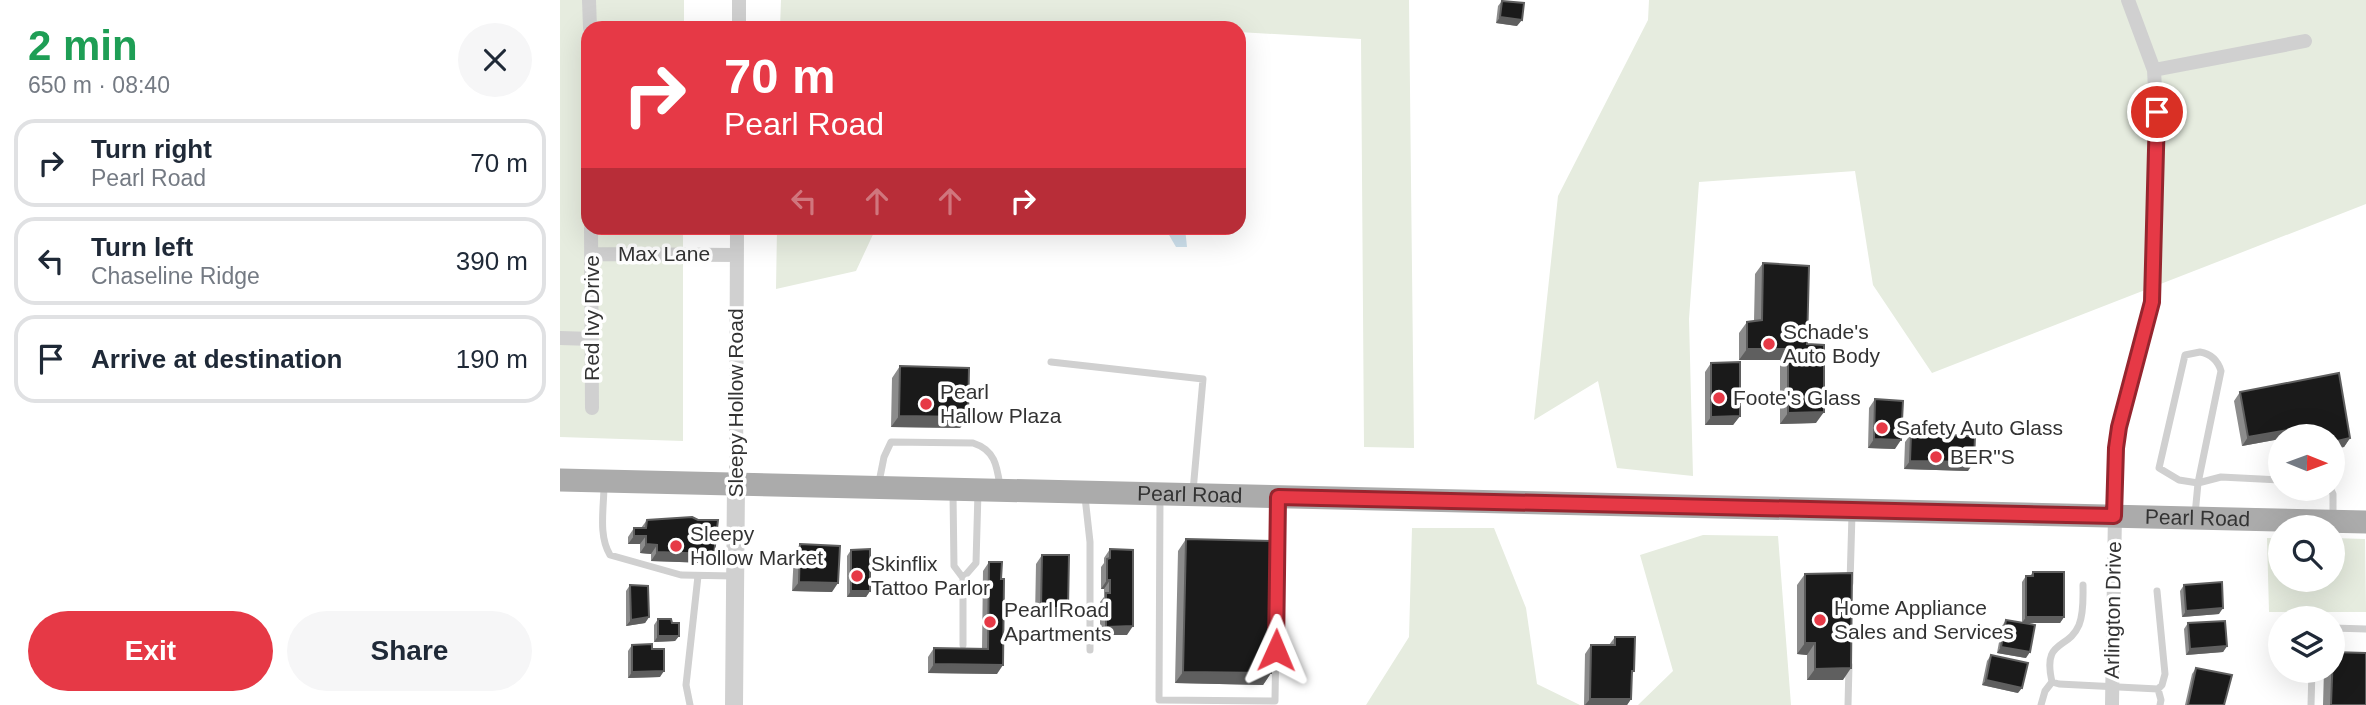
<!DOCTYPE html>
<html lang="en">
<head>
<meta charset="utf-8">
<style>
	body { margin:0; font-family:Helvetica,sans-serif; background:#f6f6f7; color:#1f2937; height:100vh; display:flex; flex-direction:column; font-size:26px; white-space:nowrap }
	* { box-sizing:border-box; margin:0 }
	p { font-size:23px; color:#747a83 }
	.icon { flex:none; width:38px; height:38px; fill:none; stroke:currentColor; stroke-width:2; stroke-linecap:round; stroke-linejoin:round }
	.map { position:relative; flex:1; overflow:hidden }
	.panel { display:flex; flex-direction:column; background:#fff; width:560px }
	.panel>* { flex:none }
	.banner { position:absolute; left:21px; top:21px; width:665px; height:214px; border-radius:21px; box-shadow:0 7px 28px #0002; background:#e63946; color:#fff; overflow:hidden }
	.needle { width:46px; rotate:91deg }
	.buttons { position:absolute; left:1708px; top:424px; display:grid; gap:14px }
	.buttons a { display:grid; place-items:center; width:77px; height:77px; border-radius:50%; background:#fff; box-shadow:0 7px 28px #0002; font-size:35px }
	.pin { position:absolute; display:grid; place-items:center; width:60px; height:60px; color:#fff; margin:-30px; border:4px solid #fff; border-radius:50%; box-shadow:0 2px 7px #0007 }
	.me { position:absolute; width:77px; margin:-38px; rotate:1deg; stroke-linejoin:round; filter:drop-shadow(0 0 5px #0008) }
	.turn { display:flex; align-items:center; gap:24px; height:147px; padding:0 28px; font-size:32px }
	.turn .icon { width:91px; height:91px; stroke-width:2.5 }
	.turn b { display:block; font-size:49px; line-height:60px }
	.lanes { display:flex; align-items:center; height:66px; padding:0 28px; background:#0003; justify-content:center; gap:35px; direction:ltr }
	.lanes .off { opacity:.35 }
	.round { display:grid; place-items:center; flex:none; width:74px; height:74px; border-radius:37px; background:#f6f6f7 }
	.headline { display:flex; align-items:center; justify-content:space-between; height:119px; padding:0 28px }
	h1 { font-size:42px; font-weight:700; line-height:52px; color:#1e9e55 }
	.button { display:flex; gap:14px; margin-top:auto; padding:14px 28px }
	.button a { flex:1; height:80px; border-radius:42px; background:#e63946; color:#fff; font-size:28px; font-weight:700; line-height:80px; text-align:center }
	.button a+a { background:#f6f6f7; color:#1f2937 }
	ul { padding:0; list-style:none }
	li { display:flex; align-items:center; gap:21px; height:88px; margin:0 14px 10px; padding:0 14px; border:4px solid #e0e1e3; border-radius:21px }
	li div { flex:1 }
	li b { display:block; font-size:26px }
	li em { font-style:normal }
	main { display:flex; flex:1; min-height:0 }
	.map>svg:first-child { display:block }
	.green { fill:#e6ecdf }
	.water { fill:#cfe2ee }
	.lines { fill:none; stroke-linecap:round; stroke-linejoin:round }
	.service { stroke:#d0d0d0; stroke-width:7 }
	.minor { stroke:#d0d0d0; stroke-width:14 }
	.tertiary { stroke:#d0d0d0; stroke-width:18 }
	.primary { stroke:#ababab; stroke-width:23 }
	.wall { fill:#8c8c8c }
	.shaded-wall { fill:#5f5f5f }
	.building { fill:#1a1a1a; stroke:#5f5f5f; stroke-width:2 }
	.route-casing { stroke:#96252e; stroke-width:18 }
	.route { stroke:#e63946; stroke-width:12 }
	.poi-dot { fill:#e63946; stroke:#fff; stroke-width:2.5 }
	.labels { text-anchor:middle; stroke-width:7; stroke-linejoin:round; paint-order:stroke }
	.street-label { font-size:21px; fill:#333; stroke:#fff }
	.poi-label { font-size:21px; fill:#333; stroke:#fff; text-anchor:start }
</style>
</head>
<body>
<main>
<section class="panel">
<div class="headline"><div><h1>2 min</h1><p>650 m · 08:40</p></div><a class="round"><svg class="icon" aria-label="close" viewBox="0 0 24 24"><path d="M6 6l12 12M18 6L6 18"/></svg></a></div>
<ul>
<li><svg class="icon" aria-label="right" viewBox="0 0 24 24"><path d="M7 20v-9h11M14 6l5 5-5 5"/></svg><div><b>Turn right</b><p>Pearl Road</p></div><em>70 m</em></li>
<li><svg class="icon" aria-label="left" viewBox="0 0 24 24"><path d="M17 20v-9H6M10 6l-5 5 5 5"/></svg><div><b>Turn left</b><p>Chaseline Ridge</p></div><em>390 m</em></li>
<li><svg class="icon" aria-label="arrive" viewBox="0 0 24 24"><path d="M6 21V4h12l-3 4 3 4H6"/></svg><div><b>Arrive at destination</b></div><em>190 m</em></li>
</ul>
<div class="button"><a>Exit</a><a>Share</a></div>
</section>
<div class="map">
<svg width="1806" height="705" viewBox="0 0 1806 705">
	<rect width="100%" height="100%" fill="#fff"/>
	<!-- green -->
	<path class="green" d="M0 0H124V28H28V228H123V441L0 437Z
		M221 0H849L854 448 804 447 801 39 679 32V28H593L495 23 492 28H220Z
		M1089 0H1806V204L1372 373 1313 285 1295 171 1139 182 1129 319 1133 476 1057 468 1038 381 974 420 998 196 1088 20Z
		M217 228H316L296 271 216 289Z
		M852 528H934L966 608 977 684 1020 705H806L849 637Z
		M1143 535 1218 536 1231 705H1078L1113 671 1080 555Z
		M1707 538H1720V579H1773V538L1805 539 1806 612H1709Z"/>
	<!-- water -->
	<path class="water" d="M605 228H625L627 247H616Z"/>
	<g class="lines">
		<!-- service -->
		<path class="service" d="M1640 352C1651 354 1658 361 1661 371L1638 483 1619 480 1599 468 1625 355Z
			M491 362 643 379 633 491
			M319 482 324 457 331 442 413 443C435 450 437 466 440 486
			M44 485C44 508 38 535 50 555L121 575 174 576
			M1770 488 1773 494V517
			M393 494 394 566 403 578V645
			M525 497 530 542V650
			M600 498 599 700 715 701 718 499
			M1635 515 1638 483 1661 477 1720 480
			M403 578 416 563 418 492
			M1290 583 1292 514
			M1523 585C1523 597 1524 613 1519 625 1508 651 1482 638 1492 682L1499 684 1598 689 1602 685 1605 674 1597 591
			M1773 628 1806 629
			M1598 689 1601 700 1600 705
			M130 705 126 685 138 576
			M1288 705 1289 665
			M1481 705 1485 691 1492 682
			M1751 705 1752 670"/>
		<!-- minor -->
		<path class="minor" d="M29 0 30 28
			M179 28V0
			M1594 70 1745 41
			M31 228 32 408
			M31 254 177 255
			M0 338 32 339
			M176 485 177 228
			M1552 705 1556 448 1566 401 1592 302 1597 127 1594 70 1568 0"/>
		<!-- tertiary -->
		<path class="tertiary" d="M174 705 176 485"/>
		<!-- primary -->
		<path class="primary" id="s1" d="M0 480 1806 522"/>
	</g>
	<!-- wall -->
	<path class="wall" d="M942 1 957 26 936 23 938 6Z
		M1203 263 1247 344 1256 423 1220 424V360H1179V333L1187 322 1194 321 1195 274Z
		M1151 363 1180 416 1173 425H1145V372Z
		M340 366 408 417 400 428 331 427 332 378Z
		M1680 392 1790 438 1784 447 1773 449V436H1744V434L1736 436H1720V439L1682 446 1674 401Z
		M1315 399 1335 449 1308 448 1309 408Z
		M1351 434 1408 471 1344 469 1345 442Z
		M87 520 154 554 148 563 91 561V554L80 553V544H68V537L74 528H81Z
		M626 539 711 673 703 685 615 683 618 551Z
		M240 544 272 592 232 591 234 553Z
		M550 549 567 635H540V602L544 597V589H541V567L544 563V558Z
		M291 550 310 591 306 597H287V556Z
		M482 555 502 617H475L476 564Z
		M429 562 437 674 368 673V657L374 648 422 649 423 571Z
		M1473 572 1504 617 1500 623H1462V582L1466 576H1470Z
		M1245 574 1283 680H1247V655L1237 654V585Z
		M70 585 89 617 85 623 66 626V591Z
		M1624 585 1659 614 1622 617 1620 591Z
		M98 619 112 623 119 636 115 641 94 642V625Z
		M1446 620 1466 658 1437 653 1442 626Z
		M1628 623 1667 646 1663 652 1626 655 1624 629Z
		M1055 637 1074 671 1072 674 1071 699 1067 705H1024L1025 654 1031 645H1049Z
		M72 645 92 649 100 677 68 678V651Z
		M1431 655 1458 693 1422 685 1427 661Z
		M1636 668 1664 705H1625L1632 674Z
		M1764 670H1773L1806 705H1763Z"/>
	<!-- shaded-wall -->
	<path class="shaded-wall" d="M940 17 962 20 957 26 936 23Z
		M1187 349H1228L1220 360H1179Z
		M1264 412 1256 423 1220 424 1228 413Z
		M339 416 408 417 400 428 331 427Z
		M1180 416 1173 425H1145L1151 417Z
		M1750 426 1744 434 1736 436H1720V439L1682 446 1688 437Z
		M1790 438 1784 447 1773 449V442Z
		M1314 439 1341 440 1335 449 1308 448Z
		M1350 461 1414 462 1408 471 1344 469Z
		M74 536H86L80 544H68Z
		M86 544 97 545 91 554 80 553Z
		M97 552 154 554 148 563 91 561Z
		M547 580H550L544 589H541Z
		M239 582 278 583 272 592 232 591Z
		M291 591H310L306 597H287Z
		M481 608H508L502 617H475Z
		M1663 608 1659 614 1622 617 1626 611Z
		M89 617 85 623 66 626 71 620Z
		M1466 617H1504L1500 623H1462Z
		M573 626 567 635H540L546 627Z
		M98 636H119L115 641 94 642Z
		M1245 643H1255L1247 655 1237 654Z
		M1667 646 1663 652 1626 655 1630 649Z
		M1441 647 1470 652 1466 658 1437 653Z
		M374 664 443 665 437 674 368 673Z
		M1291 668 1283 680H1247L1255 669Z
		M104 671 100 677 68 678 72 672Z
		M623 672 711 673 703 685 615 683Z
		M1426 680 1462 688 1458 693 1422 685Z
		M1030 699H1071L1067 705H1025Z"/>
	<!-- building -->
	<path class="building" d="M942 1 964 3 962 20 940 17Z
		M1203 263 1249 266 1247 344 1264 345V412L1228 413V349H1187V322L1202 320Z
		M1180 362V416L1151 417V363Z
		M340 366 409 368 408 417 339 416Z
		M1779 373 1790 438 1773 442V436H1751L1750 426 1688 437 1680 392Z
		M1315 399 1343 401 1341 440 1314 439Z
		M1351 434 1415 436 1414 462 1350 461Z
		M132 517 138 520H158L154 554 97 552V545L86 544V536H74V528H86L87 520Z
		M626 539 713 541 711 673 623 672Z
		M240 544 280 546 278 583 239 582Z
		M310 549V591H291V550Z
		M550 549 573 550V626L546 627V593H550V580H547V559L550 558Z
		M482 555H509L508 608H481Z
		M429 562H442L441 579H444L443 665 374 664V648L428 649Z
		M1473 572H1504V617H1466V576H1473Z
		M1292 573 1291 668 1255 669V643H1245V574Z
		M1662 582 1663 608 1626 611 1624 585Z
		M70 585 88 586 89 617 71 620Z
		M98 619H111L112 623H119V636H98Z
		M1446 620 1475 625 1470 652 1441 647Z
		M1665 621 1667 646 1630 649 1628 623Z
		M1055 637H1075L1074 671H1072L1071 699H1030L1031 645H1055Z
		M92 644V649H104V671L72 672V645Z
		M1773 652 1806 653V705H1771Z
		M1431 655 1468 663 1462 688 1426 680Z
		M1636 668 1672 675 1664 705H1628Z"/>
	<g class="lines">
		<defs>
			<path id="route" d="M716 650 718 497 1554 516 1556 448 1559 427 1592 302 1597 112"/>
		</defs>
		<!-- route casing -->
		<use href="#route" class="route-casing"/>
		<!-- route -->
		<use href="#route" class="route"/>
	</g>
	<!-- markers -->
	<g class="poi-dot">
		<circle cx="1209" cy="344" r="7"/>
		<circle cx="1159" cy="398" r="7"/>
		<circle cx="366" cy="404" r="7"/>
		<circle cx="1322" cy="428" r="7"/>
		<circle cx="1376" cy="457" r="7"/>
		<circle cx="116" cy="546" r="7"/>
		<circle cx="297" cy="576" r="7"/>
		<circle cx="1260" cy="620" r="7"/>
		<circle cx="430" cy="622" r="7"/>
	</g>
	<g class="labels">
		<!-- street labels -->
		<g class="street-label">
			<text x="104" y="261">Max Lane</text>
			<text transform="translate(32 318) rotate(-90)" y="7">Red Ivy Drive</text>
			<text transform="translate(176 403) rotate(-90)" y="7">Sleepy Hollow Road</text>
			<text dy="7" stroke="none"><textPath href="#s1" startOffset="630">Pearl Road</textPath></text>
			<text dy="7" stroke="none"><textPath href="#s1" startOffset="1638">Pearl Road</textPath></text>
			<text transform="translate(1553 610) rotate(-89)" y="7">Arlington Drive</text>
		</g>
		<!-- poi labels -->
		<g class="poi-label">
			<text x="1223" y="339">Schade's<tspan x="1223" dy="24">Auto Body</tspan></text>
			<text x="380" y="399">Pearl<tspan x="380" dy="24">Hallow Plaza</tspan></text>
			<text x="1173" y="405">Foote's Glass</text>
			<text x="1336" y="435">Safety Auto Glass</text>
			<text x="1390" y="464">BER"S</text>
			<text x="130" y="541">Sleepy<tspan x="130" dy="24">Hollow Market</tspan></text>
			<text x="311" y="571">Skinflix<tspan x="311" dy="24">Tattoo Parlor</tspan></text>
			<text x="1274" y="615">Home Appliance<tspan x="1274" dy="24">Sales and Services</tspan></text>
			<text x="444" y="617">Pearl Road<tspan x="444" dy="24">Apartments</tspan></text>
		</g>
	</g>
</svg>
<div class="buttons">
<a><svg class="needle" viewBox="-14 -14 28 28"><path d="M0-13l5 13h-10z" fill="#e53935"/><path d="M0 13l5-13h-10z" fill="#747a83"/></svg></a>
<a><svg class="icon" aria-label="search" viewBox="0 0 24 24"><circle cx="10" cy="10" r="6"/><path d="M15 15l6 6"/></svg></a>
<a><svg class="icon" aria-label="layers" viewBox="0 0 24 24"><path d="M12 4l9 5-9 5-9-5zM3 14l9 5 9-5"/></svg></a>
</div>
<div class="pin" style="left:1597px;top:112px;background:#d93025"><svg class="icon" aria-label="arrive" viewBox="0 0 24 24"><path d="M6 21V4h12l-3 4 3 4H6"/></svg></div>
<svg class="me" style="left:716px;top:650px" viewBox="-20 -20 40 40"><path d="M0-17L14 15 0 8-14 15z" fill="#e63946" stroke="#fff" stroke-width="4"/></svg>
<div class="banner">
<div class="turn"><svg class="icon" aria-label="right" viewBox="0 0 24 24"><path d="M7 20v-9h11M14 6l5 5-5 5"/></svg><div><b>70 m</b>Pearl Road</div></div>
<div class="lanes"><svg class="icon off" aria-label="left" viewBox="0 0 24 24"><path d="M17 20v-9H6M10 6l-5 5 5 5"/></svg><svg class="icon off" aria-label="ahead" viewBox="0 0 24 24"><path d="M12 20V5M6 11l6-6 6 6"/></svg><svg class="icon off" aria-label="ahead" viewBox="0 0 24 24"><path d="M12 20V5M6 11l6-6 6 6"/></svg><svg class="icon" aria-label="right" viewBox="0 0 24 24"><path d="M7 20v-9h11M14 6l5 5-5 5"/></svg></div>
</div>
</div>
</main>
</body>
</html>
